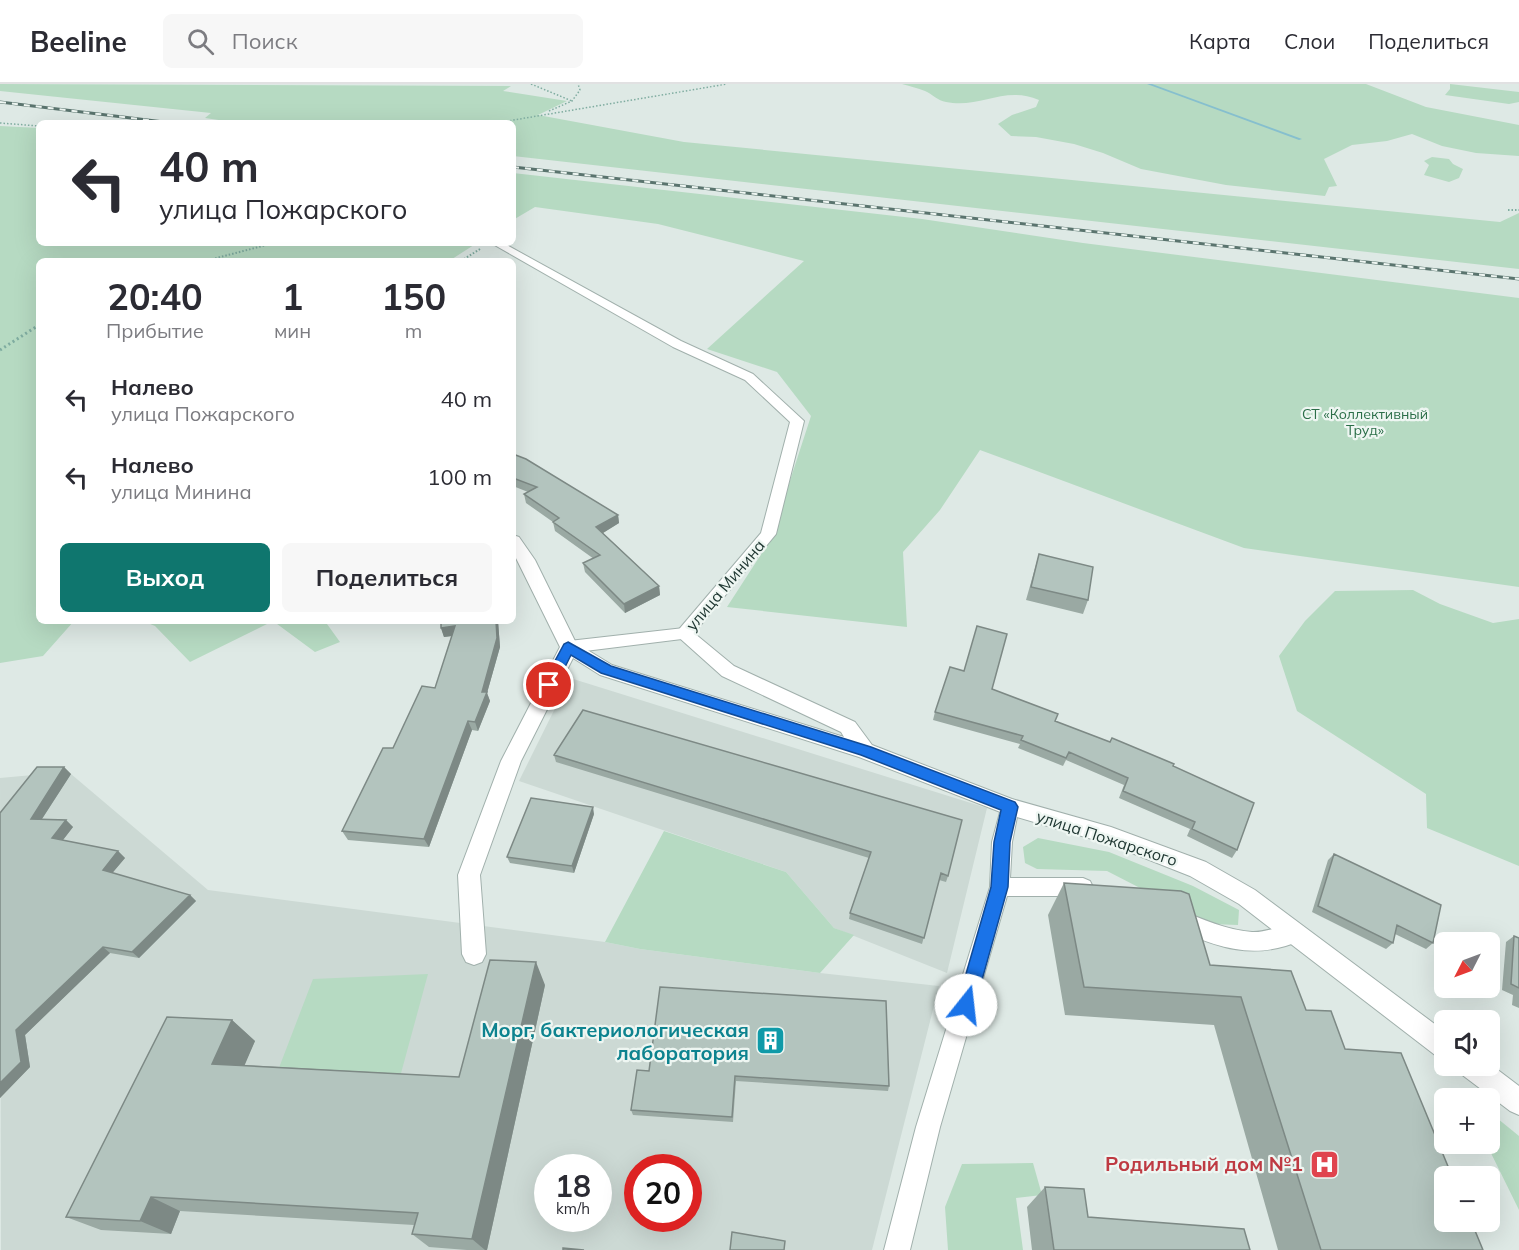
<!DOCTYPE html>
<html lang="ru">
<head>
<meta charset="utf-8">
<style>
	body { margin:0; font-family:Mulish,sans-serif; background:#f7f7f7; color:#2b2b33; height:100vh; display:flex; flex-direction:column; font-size:22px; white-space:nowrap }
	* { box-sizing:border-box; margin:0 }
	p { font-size:20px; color:#7c7c81 }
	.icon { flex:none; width:33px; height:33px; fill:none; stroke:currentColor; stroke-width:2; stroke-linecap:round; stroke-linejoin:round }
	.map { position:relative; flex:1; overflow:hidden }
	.drawer { position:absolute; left:36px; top:174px; width:480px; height:366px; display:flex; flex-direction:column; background:#fff; border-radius:9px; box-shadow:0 6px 24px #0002 }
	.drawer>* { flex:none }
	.hud { position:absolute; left:36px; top:36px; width:480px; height:126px; border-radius:9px; box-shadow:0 6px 24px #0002; background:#fff; color:#2b2b33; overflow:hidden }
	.needle { width:39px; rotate:228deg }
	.fabs { position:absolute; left:1434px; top:848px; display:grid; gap:12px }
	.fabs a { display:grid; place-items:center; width:66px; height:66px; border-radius:9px; background:#fff; box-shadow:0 6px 24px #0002; font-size:30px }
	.speed { position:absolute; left:534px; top:1070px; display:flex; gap:12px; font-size:30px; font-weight:700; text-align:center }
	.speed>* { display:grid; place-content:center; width:78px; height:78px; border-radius:50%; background:#fff; box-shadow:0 6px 24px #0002; line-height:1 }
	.speed small { font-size:15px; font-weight:400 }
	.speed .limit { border:9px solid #d22; background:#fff; color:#111 }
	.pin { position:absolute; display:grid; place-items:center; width:51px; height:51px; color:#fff; margin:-26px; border:3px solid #fff; border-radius:50%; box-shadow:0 2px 6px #0007 }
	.me { position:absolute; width:66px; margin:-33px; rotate:16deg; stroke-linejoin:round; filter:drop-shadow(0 0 4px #0008) }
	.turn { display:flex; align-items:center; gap:21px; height:126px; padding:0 24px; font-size:27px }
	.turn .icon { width:78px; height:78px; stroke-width:2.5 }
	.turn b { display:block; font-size:42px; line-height:51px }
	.eta { display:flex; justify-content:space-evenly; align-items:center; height:102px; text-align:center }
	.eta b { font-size:36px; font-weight:700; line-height:42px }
	.button { display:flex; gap:12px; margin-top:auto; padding:12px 24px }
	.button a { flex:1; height:69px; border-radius:9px; background:#0f766e; color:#fff; font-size:24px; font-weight:700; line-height:69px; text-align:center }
	.button a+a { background:#f7f7f7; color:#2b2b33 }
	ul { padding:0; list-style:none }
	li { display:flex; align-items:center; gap:18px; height:78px; padding:0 24px }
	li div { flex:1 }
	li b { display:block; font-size:22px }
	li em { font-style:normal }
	header { display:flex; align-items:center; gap:36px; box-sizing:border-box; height:84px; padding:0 30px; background:#fff; border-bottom:2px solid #e1e1e2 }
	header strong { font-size:28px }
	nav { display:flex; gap:33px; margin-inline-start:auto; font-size:21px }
	.search { width:420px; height:54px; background:#f7f7f7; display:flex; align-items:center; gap:15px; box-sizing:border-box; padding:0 21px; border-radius:9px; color:#7c7c81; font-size:22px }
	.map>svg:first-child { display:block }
	.built { fill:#ccd9d4; fill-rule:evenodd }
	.green { fill:#b6dac2 }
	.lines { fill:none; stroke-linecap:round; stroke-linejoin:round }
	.stream { fill:#86bfce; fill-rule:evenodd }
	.lane-casing { stroke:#a1b0ac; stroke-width:2 }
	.street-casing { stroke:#a1b0ac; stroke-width:2 }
	.path-far2 { stroke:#7faca0; stroke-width:1.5; stroke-dasharray:1.5 2; stroke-linecap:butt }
	.path-far1 { stroke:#7faca0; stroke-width:2; stroke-dasharray:1.5 2; stroke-linecap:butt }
	.path { stroke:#7faca0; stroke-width:3; stroke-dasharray:2 3; stroke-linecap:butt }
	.lane { fill:#fff; fill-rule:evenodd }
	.street { fill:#fff; fill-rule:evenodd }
	.rail-casing { stroke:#5a746e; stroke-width:3 }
	.rail { stroke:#eef6f2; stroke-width:2; stroke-dasharray:6; stroke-linecap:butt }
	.wall { fill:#9aa9a3 }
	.shaded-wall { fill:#7d8985 }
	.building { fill:#b3c4be; stroke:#7d8985; stroke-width:1.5 }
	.route { fill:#1a73e8; stroke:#114b97; stroke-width:1.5 }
	.labels { text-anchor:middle; stroke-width:4.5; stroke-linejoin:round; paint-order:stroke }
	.far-park-label { font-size:14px; fill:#2b6e48; stroke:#eef6f2 }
	.street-label { font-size:16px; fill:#203833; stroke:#eef6f2 }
	.near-culture-label { font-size:20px; font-weight:bold; fill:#0d838f; stroke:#eef6f2; text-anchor:end }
	.near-health-label { font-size:20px; font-weight:bold; fill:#be3a42; stroke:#eef6f2; text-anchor:end }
</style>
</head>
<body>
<header>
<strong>Beeline</strong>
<div class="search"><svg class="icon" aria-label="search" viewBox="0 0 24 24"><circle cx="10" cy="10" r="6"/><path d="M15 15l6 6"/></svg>Поиск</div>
<nav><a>Карта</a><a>Слои</a><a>Поделиться</a></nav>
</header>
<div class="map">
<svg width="1519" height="1166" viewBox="0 0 1519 1166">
	<rect width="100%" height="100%" fill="#dee9e5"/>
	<!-- built -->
	<path class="built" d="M570 594 987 724 947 889 834 844 786 788 519 697Z
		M44 690H71L208 806 605 858 640 865 820 889 939 902 872 1166H1L0 694ZM548 1083H598V1134H548ZM638 1083H688V1134H638Z"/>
	<!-- green -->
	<path class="green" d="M0 0 511 2 503 7 567 17 538 31 684 58 1500 138 1519 129V185L513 72V39H239L205 34 211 29 0 7Z
		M902 0H1366L1426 23 1519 41V72L1476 69 1442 62 1412 50 1387 57 1352 61 1324 75 1337 102 1329 103 1325 112 1226 101 1141 85 1103 69 1074 60 1036 53 1011 52 998 40 1012 31 1036 23 1039 16C1004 1 980 25 946 18 938 17 932 10 925 7 918 4 909 2 902 0Z
		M1450 0 1519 8V18L1509 20 1445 11 1450 5Z
		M0 42 39 44V159H477L449 177H39V537H74L43 572 0 579Z
		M1432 73 1449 75 1453 80 1463 85 1459 94 1449 98 1424 91 1429 81 1424 77Z
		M513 89 922 135 1083 159 1519 214V503L1244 464 980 366 940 426 903 468 907 543 727 523 771 455 811 332 777 288 707 265 804 177 658 140 535 123 513 136Z
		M1413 506 1440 520 1493 539 1519 535V782L1427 744 1426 710 1297 627 1279 572 1305 537 1335 507Z
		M143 537H328L327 540 340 558 315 568 273 537 190 578 155 542Z
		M664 747 786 788 834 844 854 851 820 889 640 865 605 858Z
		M1038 754 1109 768 1193 802 1239 826 1238 841 1210 840 1107 787 1037 785 1025 779 1023 763Z
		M428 890 400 993 277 989 313 895Z
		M1492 1030 1519 1052V1126L1486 1059H1490V1037Z
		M1033 1079 1042 1111 1016 1114 1023 1166H948L945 1123 962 1080Z"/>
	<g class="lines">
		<!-- stream -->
		<path class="stream" d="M1147 0H1152L1302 55 1299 56Z"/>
		<defs>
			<path id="lane" d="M684 544 690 546 692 550 690 554 569 569 561 563 569 557Z
				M1010 715 1017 717 1019 723 1012 758 1010 794H1083L1090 797 1093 803 1090 809 1083 812H1007L940 1043 910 1166H884L916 1043 990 803 992 758 1003 717Z
				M1179 826C1203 835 1226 846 1252 848 1268 849 1290 837 1302 842L1306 849 1302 856C1254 877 1218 864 1172 843L1169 836 1172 829Z"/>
			<path id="street" d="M491 159H503L681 257 753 290 804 337 776 450 694 549 734 582 855 638 872 661 1012 715 1111 743 1206 778 1255 806 1444 947V974L1435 971 1239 820 1190 792 1109 760 1003 729 859 673 600 591 573 574 521 677 480 791 486 870 482 878 474 881 466 878 462 870 458 791 501 677 560 563 513 468V451L519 453 535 476 576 559 612 581 844 653 841 648 722 592 675 550 761 449 790 338 745 296 673 263Z
				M1490 980 1519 1002V1031L1510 1027 1461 990 1457 981Z"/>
		</defs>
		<!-- lane casing -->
		<use href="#lane" class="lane-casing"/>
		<!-- street casing -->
		<use href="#street" class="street-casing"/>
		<!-- path-far2 -->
		<path class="path-far2" d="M531 0 572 17
			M549 27 572 17 580 6 578 0
			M0 39 39 42
			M496 39 727 0"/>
		<!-- path-far1 -->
		<path class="path-far1" d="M1508 126H1519
			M205 177 274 159
			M461 177 480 165"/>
		<!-- path -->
		<path class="path" d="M0 266 39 241"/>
		<!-- lane -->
		<use href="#lane" class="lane"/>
		<!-- street -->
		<use href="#street" class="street"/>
		<defs>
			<path id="rail" d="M0 18 172 39
				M513 83 1519 195"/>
		</defs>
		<!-- rail casing -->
		<use href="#rail" class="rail-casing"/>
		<!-- rail -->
		<use href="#rail" class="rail"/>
	</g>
	<!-- wall -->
	<path class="wall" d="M513 370 618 431 619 439 603 449 659 502 660 511 625 529 585 488 583 479 594 475 555 447 553 438 526 419 524 410 528 408 513 402Z
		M1039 470 1088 516 1083 530 1026 516Z
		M441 537H498L500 563 487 609 490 617 478 647 472 646 429 763 348 756 342 747 393 664 435 604 452 552 444 553 441 544Z
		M992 605 1055 637 1173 682 1237 766 1232 774 1187 752 1190 745 1119 714 1124 701 1066 676 1063 682 1018 664 1020 660 933 636 935 628Z
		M554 671 948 792 946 798 939 796 922 860 849 835 850 829 869 774 556 678Z
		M64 683 71 690 42 735 66 736 73 743 63 756 118 767 125 774 112 789 190 811 196 817 139 874 110 869 25 951 30 983 0 1014V729Z
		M594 730 574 789 510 779 507 773Z
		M1334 770 1433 859 1426 865 1395 850 1393 859 1386 865 1312 828 1328 776Z
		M1064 799 1210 881 1306 926 1345 965 1483 1166H1278L1214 941 1065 931 1048 831Z
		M1514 852 1519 854V924L1512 921 1513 911 1502 906 1506 858Z
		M545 901 487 1166H467L429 1163 412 1150 414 1141 180 1127 171 1150 101 1146 66 1133 232 936 255 957 244 981 459 993Z
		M637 986 889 1002 888 1007 736 997 733 1038 633 1031 631 1026Z
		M1045 1103 1088 1133 1250 1166H1032L1027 1123Z"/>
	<!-- shaded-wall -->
	<path class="shaded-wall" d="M618 431 619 439 598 452 596 443Z
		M659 502 660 511 625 529 624 520Z
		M496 537H498L500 563 487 609 490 617 478 647 475 638 482 608Z
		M455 542 459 551 444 553 441 544Z
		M468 637 472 646 429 763 424 755Z
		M64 683 71 690 38 741 31 735Z
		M593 723 594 730 574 789 572 782Z
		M66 736 73 743 59 761 52 754Z
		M118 767 125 774 109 793 103 786Z
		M190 811 196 817 139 874 132 868Z
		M103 863 110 869 25 951 30 983 0 1014V999L16 946Z
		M536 878 545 901 487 1166H485L472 1155Z
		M232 936 255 957 237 999 212 980Z
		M151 1113 180 1127 171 1150 140 1137Z"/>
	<!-- building -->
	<path class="building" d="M513 370 526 375 618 431 596 443 659 502 624 520 583 479 600 471 553 438 559 434 524 410 537 403 513 394Z
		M1039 470 1093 483 1088 516 1031 503Z
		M441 537H496L497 554 482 608H487L475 638 468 637 424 755 342 747 383 664H393L422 602 435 604 455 542 441 544Z
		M977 542 1007 550 992 605 1058 630 1055 637 1110 658 1112 654 1174 680 1173 682 1254 719 1237 766 1192 745 1195 738 1123 707 1128 694 1069 668 1066 674 1021 656 1023 652 935 628 950 583 964 587Z
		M583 626 962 736 948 792 941 789 924 854 850 829 871 768 554 671Z
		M37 683H64L31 735 66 736 52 754 118 767 103 786 190 811 132 868 103 863 16 946 21 978 0 999V729Z
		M531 714 593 723 572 782 507 773Z
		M1334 770 1441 821 1433 859 1397 841 1393 859 1318 822Z
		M1064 799 1181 807 1189 810 1210 881 1291 887 1306 926 1331 927 1345 965 1401 969 1452 1092H1444V1137H1471L1483 1166H1321L1241 913 1084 903Z
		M1514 852 1519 854V904L1511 900Z
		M490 876 536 878 472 1155 412 1150 418 1129 151 1113 140 1137 66 1133 167 933 232 936 212 980 459 993Z
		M660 903 886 917 889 1002 735 992 732 1033 631 1026 637 986 649 987Z
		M1045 1103 1084 1105 1088 1133 1244 1145 1250 1166H1054Z
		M732 1148 785 1157 784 1166H730Z
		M563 1164 584 1166H563Z"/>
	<!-- route -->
	<path class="route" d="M568 558 611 582 871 663 1015 718 1018 723 1010 758 1008 803 973 928 966 931 959 928 957 921 991 803 994 758 1001 726 861 671 601 589 571 571 554 605H544L542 601 564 560Z"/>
	<!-- icons -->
	<defs>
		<symbol id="building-square" viewBox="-11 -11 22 22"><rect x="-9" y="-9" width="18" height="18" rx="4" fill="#0f9aa8" stroke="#eef6f2"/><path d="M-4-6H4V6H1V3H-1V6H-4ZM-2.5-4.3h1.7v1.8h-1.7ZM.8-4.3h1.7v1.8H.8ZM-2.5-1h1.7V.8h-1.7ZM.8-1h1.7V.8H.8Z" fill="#fff"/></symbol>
		<symbol id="hospital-square" viewBox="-11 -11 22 22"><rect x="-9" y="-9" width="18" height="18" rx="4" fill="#e0444e" stroke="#eef6f2"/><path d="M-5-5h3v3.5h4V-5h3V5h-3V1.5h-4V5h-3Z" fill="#fff"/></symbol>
	</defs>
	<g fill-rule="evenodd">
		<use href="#building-square" x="754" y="940" width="33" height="33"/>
		<use href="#hospital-square" x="1308" y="1064" width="33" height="33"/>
	</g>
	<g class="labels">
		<!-- far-park labels -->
		<g class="far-park-label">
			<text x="1365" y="335">СТ «Коллективный<tspan x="1365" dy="16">Труд»</tspan></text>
		</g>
		<!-- street labels -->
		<g class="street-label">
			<text transform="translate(725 501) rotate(-50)" y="6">улица Минина</text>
			<text transform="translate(1107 754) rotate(18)" y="6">улица Пожарского</text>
		</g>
		<!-- near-culture labels -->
		<g class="near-culture-label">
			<text x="749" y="953">Морг, бактериологическая<tspan x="749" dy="23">лаборатория</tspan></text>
		</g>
		<!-- near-health labels -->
		<g class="near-health-label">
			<text x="1303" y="1087">Родильный дом №1</text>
		</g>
	</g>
</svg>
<div class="fabs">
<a><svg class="needle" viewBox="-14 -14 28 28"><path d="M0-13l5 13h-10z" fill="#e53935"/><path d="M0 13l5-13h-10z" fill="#7c7c81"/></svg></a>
<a><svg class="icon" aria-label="sound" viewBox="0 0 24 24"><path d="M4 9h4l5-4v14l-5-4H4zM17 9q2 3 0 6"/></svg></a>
<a>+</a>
<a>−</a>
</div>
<div class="speed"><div>18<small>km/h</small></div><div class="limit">20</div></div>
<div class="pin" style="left:549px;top:601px;background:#d93025"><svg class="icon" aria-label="arrive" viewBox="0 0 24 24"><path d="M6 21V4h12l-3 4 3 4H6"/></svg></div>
<svg class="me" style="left:966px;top:921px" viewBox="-20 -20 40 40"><circle r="19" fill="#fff"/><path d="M0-13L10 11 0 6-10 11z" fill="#1a73e8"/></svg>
<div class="hud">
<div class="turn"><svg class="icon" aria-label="left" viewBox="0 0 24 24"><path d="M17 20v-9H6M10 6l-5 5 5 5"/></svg><div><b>40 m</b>улица Пожарского</div></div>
</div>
<section class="drawer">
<div class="eta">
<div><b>20:40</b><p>Прибытие</p></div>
<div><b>1</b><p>мин</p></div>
<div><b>150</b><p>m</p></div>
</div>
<ul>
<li><svg class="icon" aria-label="left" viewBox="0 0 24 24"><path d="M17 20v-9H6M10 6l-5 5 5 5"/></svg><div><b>Налево</b><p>улица Пожарского</p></div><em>40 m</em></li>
<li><svg class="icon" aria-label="left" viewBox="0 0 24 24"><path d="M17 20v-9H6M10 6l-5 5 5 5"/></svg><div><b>Налево</b><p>улица Минина</p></div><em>100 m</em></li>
</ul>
<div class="button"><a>Выход</a><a>Поделиться</a></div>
</section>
</div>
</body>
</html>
